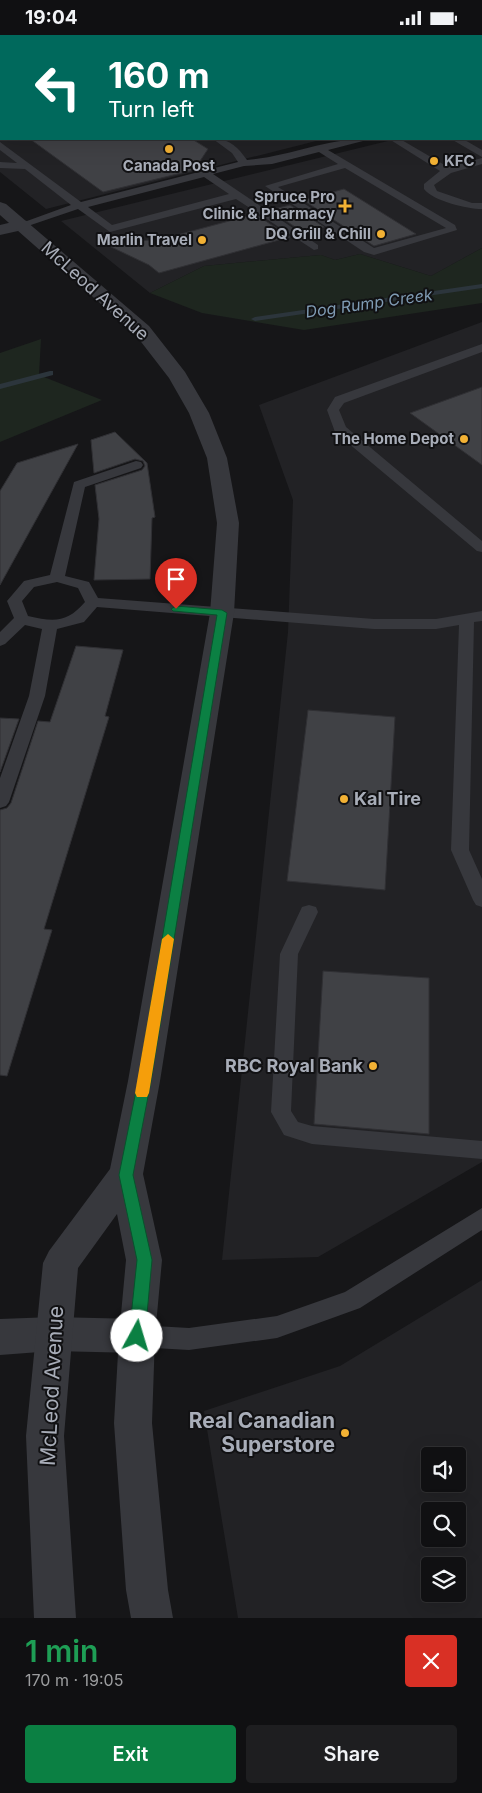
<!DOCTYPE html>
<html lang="en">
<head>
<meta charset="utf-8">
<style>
	body { margin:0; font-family:Inter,sans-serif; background:#1e1e20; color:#f1f3f6; height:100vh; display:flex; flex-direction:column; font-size:19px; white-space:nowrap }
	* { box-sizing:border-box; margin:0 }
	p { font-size:16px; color:#9c9d9f }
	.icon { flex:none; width:28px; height:28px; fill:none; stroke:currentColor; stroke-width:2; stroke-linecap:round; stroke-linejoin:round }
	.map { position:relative; height:1583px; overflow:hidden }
	.sheet { display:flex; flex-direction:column; background:#101012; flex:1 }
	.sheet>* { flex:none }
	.hud { position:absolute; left:0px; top:0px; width:482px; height:105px; box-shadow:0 5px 20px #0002,0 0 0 1px #303032; background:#00695c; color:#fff; overflow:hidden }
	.tools { position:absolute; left:421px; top:1412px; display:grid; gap:10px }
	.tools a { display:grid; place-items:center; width:45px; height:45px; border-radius:5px; background:#101012; box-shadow:0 5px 20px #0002,0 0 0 1px #303032; font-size:25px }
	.pin { position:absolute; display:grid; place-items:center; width:42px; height:42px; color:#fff; margin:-51px -21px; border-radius:50% 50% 50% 0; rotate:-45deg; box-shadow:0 0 5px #0007 }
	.pin .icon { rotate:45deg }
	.me { position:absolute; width:55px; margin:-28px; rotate:6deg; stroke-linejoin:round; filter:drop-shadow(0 0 4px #0008) }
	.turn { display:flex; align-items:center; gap:18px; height:105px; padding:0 25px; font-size:22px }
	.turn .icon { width:65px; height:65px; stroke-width:2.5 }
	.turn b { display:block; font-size:35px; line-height:42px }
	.round { display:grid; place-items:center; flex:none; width:52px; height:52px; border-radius:5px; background:#1e1e20 }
	.head { display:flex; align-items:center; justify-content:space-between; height:85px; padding:0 25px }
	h1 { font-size:30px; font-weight:600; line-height:38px; color:#1e9e55 }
	.action { display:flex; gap:10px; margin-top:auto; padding:10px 25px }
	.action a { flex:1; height:58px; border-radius:5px; background:#0b8043; color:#fff; font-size:20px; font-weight:600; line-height:58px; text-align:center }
	.action a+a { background:#1e1e20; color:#f1f3f6 }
	.status { display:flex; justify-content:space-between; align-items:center; height:35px; padding:0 25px; background:#101012; direction:ltr }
	.status svg { height:14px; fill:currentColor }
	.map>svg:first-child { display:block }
	.built { fill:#222225; fill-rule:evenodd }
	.green { fill:#1e261f }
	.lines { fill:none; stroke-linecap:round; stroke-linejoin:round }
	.stream { fill:#2c353c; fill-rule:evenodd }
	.building { fill:#404145; stroke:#303034 }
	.service { fill:#37383d; fill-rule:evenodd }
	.minor { fill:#37383d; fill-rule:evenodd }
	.tertiary { fill:#37383d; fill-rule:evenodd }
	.primary { fill:#53555c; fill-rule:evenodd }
	.route { fill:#0b8043; stroke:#07532c }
	.slow { fill:#f59e0b }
	.poi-dot { fill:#f2b134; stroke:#111113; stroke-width:2 }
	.labels { text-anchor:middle; stroke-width:4; stroke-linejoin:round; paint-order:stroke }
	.far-poi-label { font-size:15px; font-weight:bold; fill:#a8adb8; stroke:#111113; text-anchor:end }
	.far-water-label { font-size:16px; font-style:italic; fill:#7f9bb3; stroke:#111113 }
	.street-label { font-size:18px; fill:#a8adb8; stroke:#111113 }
	.poi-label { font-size:18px; font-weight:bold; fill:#a8adb8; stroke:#111113; text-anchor:start }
	.near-street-label { font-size:21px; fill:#a8adb8; stroke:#111113 }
	.near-poi-label { font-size:21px; font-weight:bold; fill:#a8adb8; stroke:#111113; text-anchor:end }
</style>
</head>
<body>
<div class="status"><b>19:04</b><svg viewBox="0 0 49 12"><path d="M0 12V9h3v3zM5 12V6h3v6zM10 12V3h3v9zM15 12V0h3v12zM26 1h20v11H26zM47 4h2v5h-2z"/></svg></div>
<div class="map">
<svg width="482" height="1583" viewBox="0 0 482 1583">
	<rect width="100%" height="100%" fill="#161618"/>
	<!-- built -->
	<path class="built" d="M112 0H309L311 1H114Z
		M0 42 1 104H324L46 174 0 137Z
		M482 94V213L431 241 360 219 335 225 321 220 204 231 150 258 61 186 396 104H481Z
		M482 287V1127L318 1222 222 1225 288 597 293 465 259 370Z
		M482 1245V1583H238L204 1376 340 1331ZM430 1421H458V1449H430ZM458 1476V1504H430V1476ZM458 1531V1559H430V1531Z"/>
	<!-- green -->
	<path class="green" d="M482 213V268L304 295 202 278 150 258 204 231 321 220 335 225 360 219 431 241Z
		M41 304 39 340 102 365 0 407V318Z"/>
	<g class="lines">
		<!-- stream -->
		<path class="stream" d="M482 249V253L255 286 251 284 255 282Z
			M50 336H53V340L0 354V349Z"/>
	</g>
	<!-- building -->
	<path class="building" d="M30 104H192L208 114 194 135 103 157Z
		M344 154 416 199 374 211 303 165Z
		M290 170 324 192 304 198 270 175Z
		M255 179 290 202 159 238 149 230 107 210 166 203Z
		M482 352V430L410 378Z
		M115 397 147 428 155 482 152 483 150 544 94 545 99 484 95 450 142 435 145 431 143 426 135 424 94 438 91 405Z
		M78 409 0 550V456L17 428Z
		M76 611 123 615 105 681 109 682 44 894 52 895 7 1041 0 1040V775L7 773 11 768 38 686 50 687Z
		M308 675 395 682 385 855 287 846Z
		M0 683 19 684 0 737Z
		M323 936 429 943V1099L314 1089Z"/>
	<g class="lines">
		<!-- service -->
		<path class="service" d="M162 0H172V1H163Z
			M271 0H281V1H272Z
			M0 1 1 2V8L0 7Z
			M481 72H482V78H481Z
			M213 104C229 103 238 112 247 125 287 122 325 104 365 104L363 106 328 115 455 190 457 195 374 220 364 217 265 151 338 129 319 117 272 129 244 131 213 139 318 210V214L314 215 236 164 110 197 78 174 25 192H17L16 190 71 170 25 134 0 133V127L17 128 0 115V107L81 167 238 127 232 118ZM345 133 446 193 374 213 278 152ZM204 142 229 159 112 190 88 172Z
			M389 104H400L448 132 482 123V129L451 138 434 150 437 156 472 168H482V174C467 174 433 166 424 154V149L440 136Z
			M451 104H463L482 115V122Z
			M482 309V317L344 368 339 375 346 392 482 506V517L477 516 335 397 327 375 335 362Z
			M136 426 141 427 143 430 141 433 85 452 65 541 89 547 98 563 374 584H436L482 576V586L474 587 469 815 482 844V872L476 870 473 865 451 815 459 590 436 594H374L97 572 84 587 57 594 45 661 9 767 6 771 0 773V743L29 661 42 594 25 590 5 609 0 611V597L14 583 7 566 24 546 50 540 74 447ZM57 547 78 553 85 567C67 588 54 587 28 581L22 566 34 552Z
			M309 870 316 872 318 877 298 919 291 1076 298 1087 312 1091 482 1106V1124L312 1109 284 1100 271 1077 280 919 302 872Z
			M482 1173V1195L360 1273 277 1303 189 1315 137 1312 129 1309 125 1301 129 1293 137 1290 189 1293 277 1281 345 1257Z"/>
		<!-- minor -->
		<path class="minor" d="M74 0H89L90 1H75Z
			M21 185 27 186 29 190 27 194 0 200V190Z
			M53 1282 137 1284 150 1289 155 1301 150 1313 137 1318 53 1316 0 1320V1284Z"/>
		<!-- tertiary -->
		<path class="tertiary" d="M0 167 6 169 149 291 185 337 209 378 227 423 239 488 234 578 160 1046 143 1139 162 1225 155 1301 152 1388 168 1555 173 1583H131L126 1555 114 1388 119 1301 126 1225 117 1179 78 1233 64 1401 76 1583H34L26 1401 43 1228 49 1216 110 1134 128 1046 210 578 217 488 207 423 189 378 169 343 135 299 0 180Z"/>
		<!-- primary -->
		<path class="primary" d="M394 0H409L410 1H395Z
			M461 0H477L478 1H462Z
			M481 37H482V45H481Z"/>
	</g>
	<!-- route -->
	<path class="route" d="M176 571 222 575 227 578 151 1046 133 1140 152 1225 145 1301 142 1306 137 1308 132 1306 129 1301 137 1225 119 1140 138 1046 217 580 173 576 171 574Z"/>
	<!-- slow -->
	<path class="slow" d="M168 899 174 904 149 1058 147 1062H137L135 1058 162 904Z"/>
	<!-- markers -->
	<g class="poi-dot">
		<circle cx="169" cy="114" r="5"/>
		<circle cx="434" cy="126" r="5"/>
		<path d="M342.5 163.5h5v5h5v5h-5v5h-5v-5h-5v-5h5z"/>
		<circle cx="381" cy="199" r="5"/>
		<circle cx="202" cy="205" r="5"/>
		<circle cx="464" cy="404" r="5"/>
		<circle cx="344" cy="764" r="5"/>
		<circle cx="373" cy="1031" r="5"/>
		<circle cx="345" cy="1398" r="5"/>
	</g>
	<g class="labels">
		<!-- far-poi labels -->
		<g class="far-poi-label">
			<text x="444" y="131" text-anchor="start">KFC</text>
			<text x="169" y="136" text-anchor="middle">Canada Post</text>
			<text x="335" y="167">Spruce Pro<tspan x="335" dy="17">Clinic &amp; Pharmacy</tspan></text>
			<text x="371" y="204">DQ Grill &amp; Chill</text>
			<text x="192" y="210">Marlin Travel</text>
			<text x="454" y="409">The Home Depot</text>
		</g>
		<!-- far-water labels -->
		<g class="far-water-label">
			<text transform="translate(369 268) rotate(-8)" y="6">Dog Rump Creek</text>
		</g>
		<!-- street labels -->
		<g class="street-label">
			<text transform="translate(95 256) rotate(42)" y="6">McLeod Avenue</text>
		</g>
		<!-- poi labels -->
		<g class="poi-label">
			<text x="354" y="770">Kal Tire</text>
			<text x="363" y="1037" text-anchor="end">RBC Royal Bank</text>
		</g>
		<!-- near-street labels -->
		<g class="near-street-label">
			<text transform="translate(52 1351) rotate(-87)" y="7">McLeod Avenue</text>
		</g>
		<!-- near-poi labels -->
		<g class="near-poi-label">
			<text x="335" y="1393">Real Canadian<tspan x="335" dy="24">Superstore</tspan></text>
		</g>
	</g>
</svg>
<div class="tools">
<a><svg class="icon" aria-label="sound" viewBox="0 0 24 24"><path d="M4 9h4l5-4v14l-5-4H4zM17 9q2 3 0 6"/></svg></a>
<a><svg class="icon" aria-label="search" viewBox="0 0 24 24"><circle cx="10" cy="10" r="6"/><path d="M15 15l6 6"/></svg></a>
<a><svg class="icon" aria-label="layers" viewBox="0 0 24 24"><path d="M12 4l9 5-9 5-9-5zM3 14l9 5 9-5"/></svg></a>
</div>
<div class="pin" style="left:176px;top:574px;background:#d93025"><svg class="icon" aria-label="arrive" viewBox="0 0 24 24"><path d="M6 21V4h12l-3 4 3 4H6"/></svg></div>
<svg class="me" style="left:137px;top:1301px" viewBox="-20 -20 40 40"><circle r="19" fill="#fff"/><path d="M0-13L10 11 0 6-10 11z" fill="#0b8043"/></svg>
<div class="hud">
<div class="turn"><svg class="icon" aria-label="left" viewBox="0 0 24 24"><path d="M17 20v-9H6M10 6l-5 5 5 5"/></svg><div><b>160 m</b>Turn left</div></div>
</div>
</div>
<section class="sheet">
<div class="head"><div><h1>1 min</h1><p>170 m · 19:05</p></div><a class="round" style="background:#d93025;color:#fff"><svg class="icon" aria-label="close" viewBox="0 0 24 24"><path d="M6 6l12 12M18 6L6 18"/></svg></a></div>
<div class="action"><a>Exit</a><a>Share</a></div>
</section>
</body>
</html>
